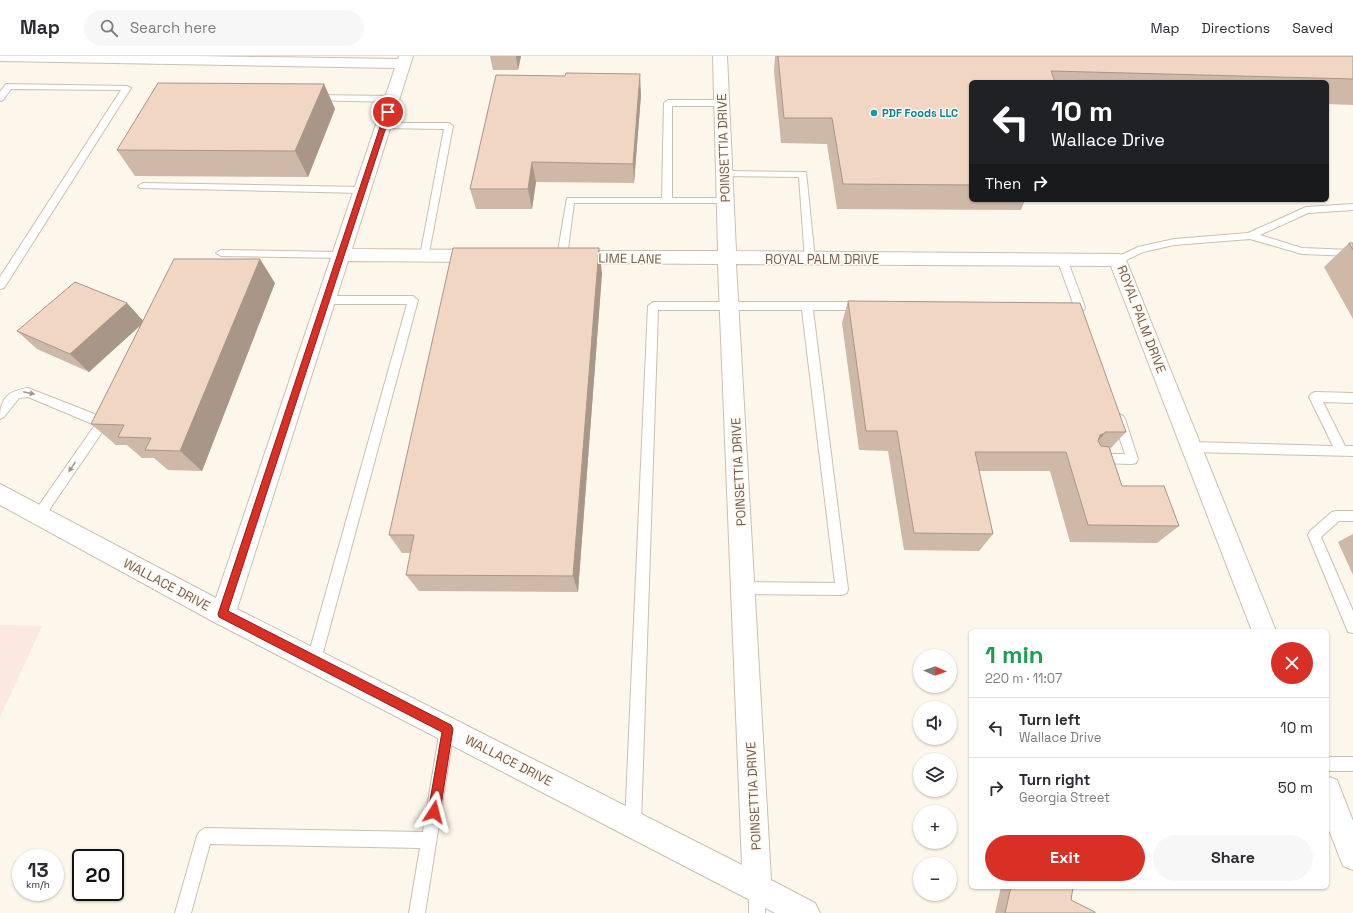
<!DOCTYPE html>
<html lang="en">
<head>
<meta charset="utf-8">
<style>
	body { margin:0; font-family:"Space Grotesk",sans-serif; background:#f7f7f7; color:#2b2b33; height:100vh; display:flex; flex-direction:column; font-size:15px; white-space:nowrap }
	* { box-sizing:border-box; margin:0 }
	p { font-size:13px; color:#7c7c81 }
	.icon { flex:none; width:22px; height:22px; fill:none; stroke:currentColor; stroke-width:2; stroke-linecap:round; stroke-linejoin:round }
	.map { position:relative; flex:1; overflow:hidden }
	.panel { position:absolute; left:969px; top:573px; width:360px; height:260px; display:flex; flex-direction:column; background:#fff; border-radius:6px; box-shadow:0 1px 3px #0004 }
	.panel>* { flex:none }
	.banner { position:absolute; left:969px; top:24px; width:360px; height:122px; border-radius:6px; box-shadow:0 1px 3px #0004; background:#202124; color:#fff; overflow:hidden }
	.needle { width:26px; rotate:92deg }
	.tools { position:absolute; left:913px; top:593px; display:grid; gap:8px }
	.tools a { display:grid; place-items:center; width:44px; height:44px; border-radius:50%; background:#fff; box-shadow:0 1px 3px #0004; font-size:20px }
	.speed { position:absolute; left:12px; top:793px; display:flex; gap:8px; font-size:20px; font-weight:700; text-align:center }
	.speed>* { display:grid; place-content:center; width:52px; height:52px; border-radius:50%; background:#fff; box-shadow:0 1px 3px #0004; line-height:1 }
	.speed small { font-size:10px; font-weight:400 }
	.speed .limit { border:2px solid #111; border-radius:6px; background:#fff; color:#111 }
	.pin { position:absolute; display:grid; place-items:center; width:34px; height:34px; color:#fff; margin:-17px; border:2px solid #fff; border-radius:50%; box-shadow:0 1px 4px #0007 }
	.me { position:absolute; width:44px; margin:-22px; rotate:9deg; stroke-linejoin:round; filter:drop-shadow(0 0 3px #0008) }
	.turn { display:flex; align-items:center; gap:14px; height:84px; padding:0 16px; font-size:18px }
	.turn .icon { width:52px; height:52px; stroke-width:2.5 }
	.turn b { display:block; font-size:28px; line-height:34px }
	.then { display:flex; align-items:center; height:38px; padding:0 16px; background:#0003; gap:8px; font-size:15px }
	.round { display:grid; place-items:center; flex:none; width:42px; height:42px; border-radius:21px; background:#f7f7f7 }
	.head { display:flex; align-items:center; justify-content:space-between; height:68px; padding:0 16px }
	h1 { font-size:24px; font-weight:700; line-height:30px; color:#1e9e55 }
	.primary-button { display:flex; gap:8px; margin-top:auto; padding:8px 16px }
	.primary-button a { flex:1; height:46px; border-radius:24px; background:#d93025; color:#fff; font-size:16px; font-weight:700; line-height:46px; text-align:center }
	.primary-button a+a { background:#f7f7f7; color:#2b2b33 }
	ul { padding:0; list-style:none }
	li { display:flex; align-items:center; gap:12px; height:60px; padding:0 16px; border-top:1px solid #e1e1e2 }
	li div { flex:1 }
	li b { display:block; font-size:15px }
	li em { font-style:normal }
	header { display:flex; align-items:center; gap:24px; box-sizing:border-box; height:56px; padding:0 20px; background:#fff; border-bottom:1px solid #e1e1e2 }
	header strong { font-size:19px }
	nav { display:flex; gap:22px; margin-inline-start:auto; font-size:14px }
	.search { width:280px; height:36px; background:#f7f7f7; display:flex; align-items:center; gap:10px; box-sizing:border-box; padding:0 14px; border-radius:22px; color:#7c7c81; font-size:15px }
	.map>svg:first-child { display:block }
	.commercial { fill:#fbe8df }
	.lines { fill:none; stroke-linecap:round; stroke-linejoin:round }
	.service-casing { stroke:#cebeb0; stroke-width:2 }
	.minor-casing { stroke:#cebeb0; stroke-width:2 }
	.service { fill:#fff; fill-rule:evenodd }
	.minor { fill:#fff; fill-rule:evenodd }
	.wall { fill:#ceb8a8 }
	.shaded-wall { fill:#a89688 }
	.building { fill:#f0d6c3; stroke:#a89688 }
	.oneway { fill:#a7968c }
	.route { fill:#d93025; stroke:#8d1f18 }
	.culture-dot { fill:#0f9aa8; stroke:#fefaf2; stroke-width:1.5 }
	.labels { text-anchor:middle; stroke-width:3; stroke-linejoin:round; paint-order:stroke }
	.far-culture-label { font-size:11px; font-weight:bold; fill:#0d838f; stroke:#fefaf2; text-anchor:start }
	.street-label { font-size:13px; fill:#775d4e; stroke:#fefaf2 }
</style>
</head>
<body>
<header>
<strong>Map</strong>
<div class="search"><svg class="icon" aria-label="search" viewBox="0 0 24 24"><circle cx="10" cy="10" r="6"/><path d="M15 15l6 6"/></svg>Search here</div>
<nav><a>Map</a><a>Directions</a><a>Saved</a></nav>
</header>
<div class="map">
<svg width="1353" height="857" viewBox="0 0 1353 857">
	<rect width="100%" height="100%" fill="#fcf6eb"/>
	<!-- commercial -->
	<path class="commercial" d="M0 569 42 570 0 661Z"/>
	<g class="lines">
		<defs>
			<path id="service" d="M6 28 127 30 131 32 4 232 0 233V221L121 34 11 33 3 44 0 45V36Z
				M313 39 392 40 396 43 392 46 310 44 309 42Z
				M668 44H722L726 47 722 50H672V142H726L729 143V147H574L567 201 562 204 559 203 557 201 567 142H662L664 47Z
				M383 67H449L453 70 428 202 425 203 420 200 444 73 380 72V68Z
				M724 115 806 116 815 203 813 205 810 207 805 203 799 121 721 120V116Z
				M143 127 362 131 367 134 362 137 140 132 138 130Z
				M1353 148V154L1308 157 1260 179 1302 192 1353 194V200L1302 198 1250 183 1174 189 1143 196 1118 208 1113 204 1115 202 1138 191 1174 183 1248 177 1306 151Z
				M221 194 341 196 346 199 341 202 221 200 216 197Z
				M1062 199 1067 203 1085 251 1084 254 1068 255 1063 251 1064 248 1073 247 1057 203Z
				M326 240H413L418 244 321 604 319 609 314 611 309 609 307 604 407 248H326L321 244Z
				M653 246H862L867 250 862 254H813L848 533 847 537 842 539 743 538 738 536 737 532 738 528 743 526 835 527 802 254H658L641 768 638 773 633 776 628 773 625 768 648 250Z
				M28 332 102 361 107 369 43 463 39 464 35 463 33 459 35 455 95 369 28 341 19 342 4 361 0 363C0 342 8 335 28 332Z
				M1315 336 1353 337V347L1323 346 1345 390H1353V400L1192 396 1188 394 1186 391 1188 388 1192 386 1333 390 1309 341 1311 338Z
				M1119 358 1123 360 1125 363 1138 403 1136 407 1132 408 1094 407 1092 403 1094 399 1098 398H1125L1113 363 1115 360Z
				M1336 455H1353V465H1339L1321 481 1353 555V577L1348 576 1308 479 1310 475 1332 456Z
				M447 666 452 668 454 673 425 857H409L420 792 210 788 191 857H175L197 780 200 775 205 772 423 776 440 673 442 668Z
				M1327 701H1353V715H1327Z
				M757 824 763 826 765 832V857H749V832L751 826Z"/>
			<path id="minor" d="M0 0H196L398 3 399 0H413L352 193 480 194 486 195 489 200 486 205 480 206 348 205 237 553 742 809 718 208 571 207 565 206 562 201 565 196 571 195H718L713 0H727L736 195 1118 198 1124 199 1276 575H1252L1111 210 736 208 771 824 815 847 820 857H775L214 566 0 449V428L216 542 395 12 0 5Z
				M1327 720 1337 724 1353 765V814L1343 810 1327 769Z"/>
		</defs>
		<!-- service casing -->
		<use href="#service" class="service-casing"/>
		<!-- minor casing -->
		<use href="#minor" class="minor-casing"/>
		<!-- service -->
		<use href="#service" class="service"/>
		<!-- minor -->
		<use href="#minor" class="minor"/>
	</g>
	<!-- wall -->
	<path class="wall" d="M490 0H521L518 14H493Z
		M775 0H1353V49L1327 48V26H971V144H1025L1021 154 837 153 827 88 781 87 774 15Z
		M324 28 335 53 308 121 135 120 117 94Z
		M641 39 634 127 536 126 532 153H476L470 133Z
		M1349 187H1353V263L1324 211Z
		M602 217 578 536 419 535 406 519 411 497H402L389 479Z
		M275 227 202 415 168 414 154 402H142L127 389H116L91 368 141 269 89 316 37 293 17 275 127 247 143 265Z
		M848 245 1126 376 1110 393 1122 430 1179 470 1157 487 1070 486 1050 415H979L993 478 979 495 904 494 888 395 859 394 842 267Z
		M1353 478V519L1338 486Z
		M1001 831H1073L1071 844 1095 857H995Z"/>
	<!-- shaded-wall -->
	<path class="shaded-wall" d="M516 0H521L518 14Z
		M640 18 641 39 634 127 633 108Z
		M324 28 335 53 308 121 295 95Z
		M532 106 536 126 532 153 528 133Z
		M599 192 602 217 578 536 573 520Z
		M260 203 275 227 202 415 180 395Z
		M127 247 144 266 89 316 70 298Z
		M1105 377 1088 397 1100 379Z"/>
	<!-- building -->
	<path class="building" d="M778 0H1353V23L1051 15 1055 26H971V129L843 128 832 62H784Z
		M566 17 640 18 633 108 532 106 528 133H470L496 19 565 20Z
		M158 27 324 28 295 95 117 94Z
		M1349 187H1353V194Z
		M453 192H599L573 520 406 519 414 479H389Z
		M174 203H260L180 395 145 394 151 382 118 381 124 369 91 368Z
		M75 226 127 247 70 298 17 275Z
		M848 245 1080 247 1126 376H1105V377L1100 379 1098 385 1101 390 1109 391 1122 430H1164L1179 470 1088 469 1066 396H975L993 478 914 477 897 375H866Z
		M1011 831H1073L1071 844 1095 856V857H1005Z"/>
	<!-- one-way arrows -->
	<defs><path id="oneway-solid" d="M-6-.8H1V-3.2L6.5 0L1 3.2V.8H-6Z"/></defs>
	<g class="oneway">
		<use href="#oneway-solid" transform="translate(29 337) rotate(12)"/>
		<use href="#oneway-solid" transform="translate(72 411) rotate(124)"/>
	</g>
	<!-- route -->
	<path class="route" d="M388 54 391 56 228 555 451 669 453 673 440 756 438 760 434 762 430 760 428 756 442 676 219 561 218 558 385 56Z"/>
	<!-- markers -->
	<circle class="culture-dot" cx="874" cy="57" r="4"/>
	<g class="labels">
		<!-- far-culture labels -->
		<g class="far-culture-label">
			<text x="882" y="61">PDF Foods LLC</text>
		</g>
		<!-- street labels -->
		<g class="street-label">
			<text transform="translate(723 92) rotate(-92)" y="5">POINSETTIA DRIVE</text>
			<text transform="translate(630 202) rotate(1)" y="5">LIME LANE</text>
			<text x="822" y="208">ROYAL PALM DRIVE</text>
			<text transform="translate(1142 263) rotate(69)" y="5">ROYAL PALM DRIVE</text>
			<text transform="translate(738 416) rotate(-93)" y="5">POINSETTIA DRIVE</text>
			<text transform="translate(167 528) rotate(28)" y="5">WALLACE DRIVE</text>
			<text transform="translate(509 704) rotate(27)" y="5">WALLACE DRIVE</text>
			<text transform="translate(753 740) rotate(-93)" y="5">POINSETTIA DRIVE</text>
		</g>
	</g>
</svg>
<div class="tools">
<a><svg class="needle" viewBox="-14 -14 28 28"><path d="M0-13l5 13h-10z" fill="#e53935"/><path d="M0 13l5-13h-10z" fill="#7c7c81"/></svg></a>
<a><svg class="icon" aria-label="sound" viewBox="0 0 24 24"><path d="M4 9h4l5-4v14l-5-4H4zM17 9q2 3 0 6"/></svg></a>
<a><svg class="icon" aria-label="layers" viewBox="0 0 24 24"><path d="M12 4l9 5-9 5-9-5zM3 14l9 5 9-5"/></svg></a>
<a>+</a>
<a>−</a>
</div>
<div class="speed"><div>13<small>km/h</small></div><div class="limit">20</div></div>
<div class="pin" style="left:388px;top:56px;background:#d93025"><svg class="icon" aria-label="arrive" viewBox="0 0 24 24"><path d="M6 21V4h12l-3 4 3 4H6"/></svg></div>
<svg class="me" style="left:434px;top:756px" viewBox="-20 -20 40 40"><path d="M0-17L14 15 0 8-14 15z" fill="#d93025" stroke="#fff" stroke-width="4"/></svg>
<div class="banner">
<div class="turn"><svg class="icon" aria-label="left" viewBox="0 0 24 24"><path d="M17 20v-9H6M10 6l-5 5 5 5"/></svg><div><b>10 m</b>Wallace Drive</div></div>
<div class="then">Then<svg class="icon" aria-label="right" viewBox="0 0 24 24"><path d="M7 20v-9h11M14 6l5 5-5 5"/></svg></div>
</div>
<section class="panel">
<div class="head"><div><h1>1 min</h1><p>220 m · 11:07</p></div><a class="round" style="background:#d93025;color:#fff"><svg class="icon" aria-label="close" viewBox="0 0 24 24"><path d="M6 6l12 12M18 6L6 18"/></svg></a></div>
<ul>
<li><svg class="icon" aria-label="left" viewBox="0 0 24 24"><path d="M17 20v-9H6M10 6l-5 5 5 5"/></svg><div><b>Turn left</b><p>Wallace Drive</p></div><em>10 m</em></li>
<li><svg class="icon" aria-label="right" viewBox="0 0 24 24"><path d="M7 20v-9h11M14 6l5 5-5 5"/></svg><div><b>Turn right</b><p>Georgia Street</p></div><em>50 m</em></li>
</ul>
<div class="primary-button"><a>Exit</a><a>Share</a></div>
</section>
</div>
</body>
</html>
